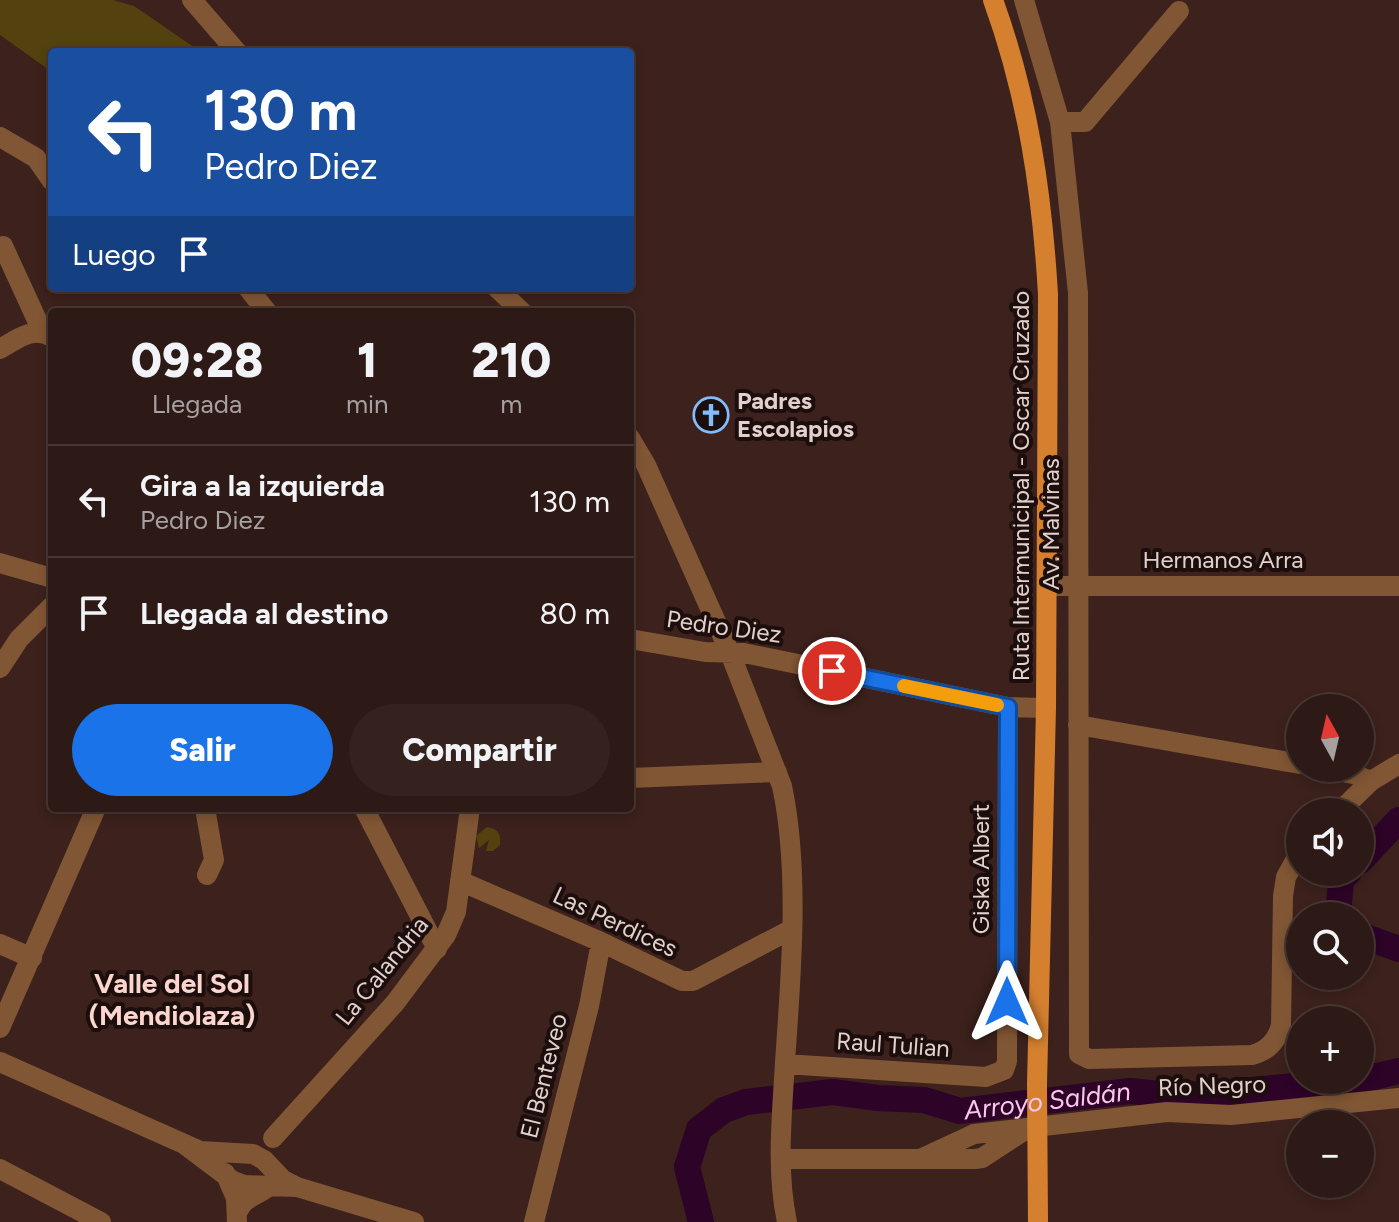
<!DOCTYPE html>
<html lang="es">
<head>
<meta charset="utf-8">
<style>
	body { margin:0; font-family:Figtree,sans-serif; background:#35221e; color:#f1f3f6; height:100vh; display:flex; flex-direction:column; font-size:30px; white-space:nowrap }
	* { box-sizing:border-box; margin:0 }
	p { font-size:26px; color:#a7a0a0 }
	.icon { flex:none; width:44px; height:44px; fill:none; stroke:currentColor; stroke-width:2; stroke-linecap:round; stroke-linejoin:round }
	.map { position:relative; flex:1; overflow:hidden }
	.side { position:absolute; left:48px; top:308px; width:586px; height:504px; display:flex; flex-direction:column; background:#2d1915; border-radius:8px; box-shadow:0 4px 12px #0003,0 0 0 2px #483834 }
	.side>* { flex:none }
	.top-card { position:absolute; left:48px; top:48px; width:586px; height:244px; border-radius:8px; box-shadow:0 4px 12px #0003,0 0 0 2px #483834; background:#1a4fa0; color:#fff; overflow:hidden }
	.needle { width:52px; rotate:352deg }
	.tools { position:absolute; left:1286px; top:694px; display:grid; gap:16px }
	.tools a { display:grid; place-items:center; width:88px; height:88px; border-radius:50%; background:#2d1915; box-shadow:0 4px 12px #0003,0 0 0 2px #483834; font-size:40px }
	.pin { position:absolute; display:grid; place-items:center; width:68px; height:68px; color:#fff; margin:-34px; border:4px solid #fff; border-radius:50%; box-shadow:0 2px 8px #0007 }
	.me { position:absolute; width:88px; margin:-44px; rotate:0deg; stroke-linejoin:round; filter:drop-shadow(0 0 6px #0008) }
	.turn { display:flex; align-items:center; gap:28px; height:168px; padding:0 24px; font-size:36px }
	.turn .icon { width:104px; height:104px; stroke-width:2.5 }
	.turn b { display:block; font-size:56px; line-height:68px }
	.then { display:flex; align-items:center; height:76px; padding:0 24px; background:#0003; gap:16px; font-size:30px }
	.eta { display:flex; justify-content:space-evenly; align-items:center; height:136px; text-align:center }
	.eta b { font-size:48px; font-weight:800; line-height:56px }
	.action { display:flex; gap:16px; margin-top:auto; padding:16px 24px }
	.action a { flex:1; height:92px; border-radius:48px; background:#1a73e8; color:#fff; font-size:32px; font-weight:800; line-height:92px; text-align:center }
	.action a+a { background:#35221e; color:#f1f3f6 }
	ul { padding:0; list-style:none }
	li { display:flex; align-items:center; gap:24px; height:112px; padding:0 24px; border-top:2px solid #483834 }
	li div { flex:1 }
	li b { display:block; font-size:30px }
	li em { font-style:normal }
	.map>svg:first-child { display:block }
	.green { fill:#53410f }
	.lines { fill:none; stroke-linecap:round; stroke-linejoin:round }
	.river { stroke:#2d0327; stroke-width:26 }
	.minor { stroke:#805634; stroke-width:20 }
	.major { stroke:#d5802f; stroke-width:20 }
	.route-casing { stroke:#114b97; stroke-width:20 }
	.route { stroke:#1a73e8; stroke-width:14 }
	.slow { stroke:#f59e0b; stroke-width:14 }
	.labels { text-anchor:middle; stroke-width:8; stroke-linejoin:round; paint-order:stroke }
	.poi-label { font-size:24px; font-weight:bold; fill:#e3d0cc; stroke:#1b0e0c; text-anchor:start }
	.street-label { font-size:24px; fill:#e3d0cc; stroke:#1b0e0c }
	.water-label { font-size:26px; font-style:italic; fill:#fcc6ee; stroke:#1b0e0c }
	.quarter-label { font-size:28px; font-weight:bold; fill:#fcd6ce; stroke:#1b0e0c }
</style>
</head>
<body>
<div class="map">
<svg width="1399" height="1222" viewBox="0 0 1399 1222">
	<rect width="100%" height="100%" fill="#3c211c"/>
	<!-- green -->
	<path class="green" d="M0 0H113L134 6 201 52H52V72L0 35Z
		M487 827C498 829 501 833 500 845L493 851H486L489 840 479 848 476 836Z"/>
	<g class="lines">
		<!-- river -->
		<g class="river">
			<path d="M1360 861 1399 820"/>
			<path d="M1338 916 1341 880 1349 872"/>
			<path d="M1360 935 1399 949"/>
			<path d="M1360 1080 1399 1071"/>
			<path id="s1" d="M701 1222 687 1167 699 1129 724 1110 746 1102 833 1092 878 1098 924 1100 960 1111 1130 1091 1170 1095 1211 1094 1357 1080"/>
		</g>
		<!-- minor -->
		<path class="minor" d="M192 0 237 52
			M1024 0 1060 122 1078 293 1079 1054 1089 1059 1252 1055C1268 1051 1277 1041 1281 1025L1283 896 1286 877 1300 852
			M1060 122H1085L1179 11
			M0 137 36 158 52 181
			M3 246 42 331
			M248 288 267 312
			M497 288 522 312
			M0 349C17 339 33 326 52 337
			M630 438 646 465 730 653 782 786C800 871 791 975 785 1062 782 1115 776 1170 787 1222
			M0 563 52 578
			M1048 586H1399
			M630 639 705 652 744 653 1008 707 1046 708
			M0 668 19 639 52 606
			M1078 725 1300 764
			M1321 768 1353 774 1371 781
			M630 778 777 772
			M205 808 214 860 207 875
			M364 808 437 949
			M1339 812 1371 781 1399 764
			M460 881 601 942 682 981H693L790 930
			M0 944 32 958
			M0 1028 96 808
			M0 1062 200 1151 253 1154 264 1160 283 1180 297 1187 244 1185 233 1181 184 1144
			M785 1064 986 1077 1004 1070 1007 1061 1008 707
			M273 1138 395 1003 446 935 456 912 470 808
			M781 1159H975L982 1158 1025 1130
			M920 1159 974 1134 1167 1112 1231 1115 1399 1098
			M0 1169 101 1222
			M225 1173 236 1198 237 1222
			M297 1187 414 1222
			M238 1211C244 1197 257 1196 268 1187
			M534 1222 589 1006 601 942"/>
		<!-- major -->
		<path class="major" d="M993 0C1028 96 1042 193 1048 294L1046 708 1037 1084 1038 1222"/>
	</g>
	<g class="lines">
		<defs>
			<path id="route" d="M832 671 1008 707 1007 1002"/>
		</defs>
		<!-- route casing -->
		<use href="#route" class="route-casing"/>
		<!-- route -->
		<use href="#route" class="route"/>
		<!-- slow -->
		<path class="slow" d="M904 686 997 705"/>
	</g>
	<!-- icons -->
	<defs>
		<symbol id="church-ring" viewBox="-11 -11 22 22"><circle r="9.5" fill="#1b0e0c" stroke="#82bcfa" stroke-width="1.5"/><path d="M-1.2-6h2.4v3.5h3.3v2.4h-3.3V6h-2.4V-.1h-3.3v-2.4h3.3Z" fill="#82bcfa"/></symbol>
	</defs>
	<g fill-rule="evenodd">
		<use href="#church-ring" x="691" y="395" width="40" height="40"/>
	</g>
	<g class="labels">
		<!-- poi labels -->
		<g class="poi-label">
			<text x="737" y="409">Padres<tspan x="737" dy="28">Escolapios</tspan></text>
		</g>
		<!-- street labels -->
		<g class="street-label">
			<text transform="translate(1021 486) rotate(-90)" y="8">Ruta Intermunicipal - Oscar Cruzado</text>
			<text transform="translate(1051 524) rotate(-90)" y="8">Av. Malvinas</text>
			<text x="1223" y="568">Hermanos Arra</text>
			<text transform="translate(724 627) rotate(8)" y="8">Pedro Diez</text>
			<text transform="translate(981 869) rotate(-90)" y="8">Giska Albert</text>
			<text transform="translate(615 922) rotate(25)" y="8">Las Perdices</text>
			<text transform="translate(382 971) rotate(-51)" y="8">La Calandria</text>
			<text transform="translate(893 1045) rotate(4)" y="8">Raul Tulian</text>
			<text transform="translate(544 1076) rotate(-76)" y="8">El Benteveo</text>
			<text transform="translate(1212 1086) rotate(-2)" y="8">Río Negro</text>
		</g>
		<!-- water labels -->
		<g class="water-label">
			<text dy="9" stroke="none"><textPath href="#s1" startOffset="456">Arroyo Saldán</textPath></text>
		</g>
		<!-- quarter labels -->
		<g class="quarter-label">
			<text x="172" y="993">Valle del Sol<tspan x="172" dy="32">(Mendiolaza)</tspan></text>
		</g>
	</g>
</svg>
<div class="tools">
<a><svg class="needle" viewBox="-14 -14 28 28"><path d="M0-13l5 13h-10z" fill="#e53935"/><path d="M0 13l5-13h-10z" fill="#a7a0a0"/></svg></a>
<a><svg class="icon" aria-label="sound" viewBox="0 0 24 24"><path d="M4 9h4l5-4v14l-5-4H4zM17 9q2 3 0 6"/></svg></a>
<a><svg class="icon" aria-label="search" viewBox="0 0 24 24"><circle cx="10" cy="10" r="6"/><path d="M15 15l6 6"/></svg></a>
<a>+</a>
<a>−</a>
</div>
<div class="pin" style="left:832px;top:671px;background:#d93025"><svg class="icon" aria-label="arrive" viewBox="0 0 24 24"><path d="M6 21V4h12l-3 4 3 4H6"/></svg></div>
<svg class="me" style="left:1007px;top:1002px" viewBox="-20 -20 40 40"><path d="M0-17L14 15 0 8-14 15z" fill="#1a73e8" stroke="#fff" stroke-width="4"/></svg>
<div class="top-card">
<div class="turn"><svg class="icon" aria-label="left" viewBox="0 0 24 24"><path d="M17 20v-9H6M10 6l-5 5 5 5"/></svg><div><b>130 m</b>Pedro Diez</div></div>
<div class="then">Luego<svg class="icon" aria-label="arrive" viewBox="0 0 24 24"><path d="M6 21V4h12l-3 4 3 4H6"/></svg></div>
</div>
<section class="side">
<div class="eta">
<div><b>09:28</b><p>Llegada</p></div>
<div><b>1</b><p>min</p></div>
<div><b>210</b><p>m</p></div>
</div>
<ul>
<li><svg class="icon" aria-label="left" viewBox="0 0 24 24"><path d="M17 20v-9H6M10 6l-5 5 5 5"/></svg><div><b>Gira a la izquierda</b><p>Pedro Diez</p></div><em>130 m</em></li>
<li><svg class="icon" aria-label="arrive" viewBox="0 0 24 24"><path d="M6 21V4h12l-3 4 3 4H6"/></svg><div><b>Llegada al destino</b></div><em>80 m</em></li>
</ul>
<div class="action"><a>Salir</a><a>Compartir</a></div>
</section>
</div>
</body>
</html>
